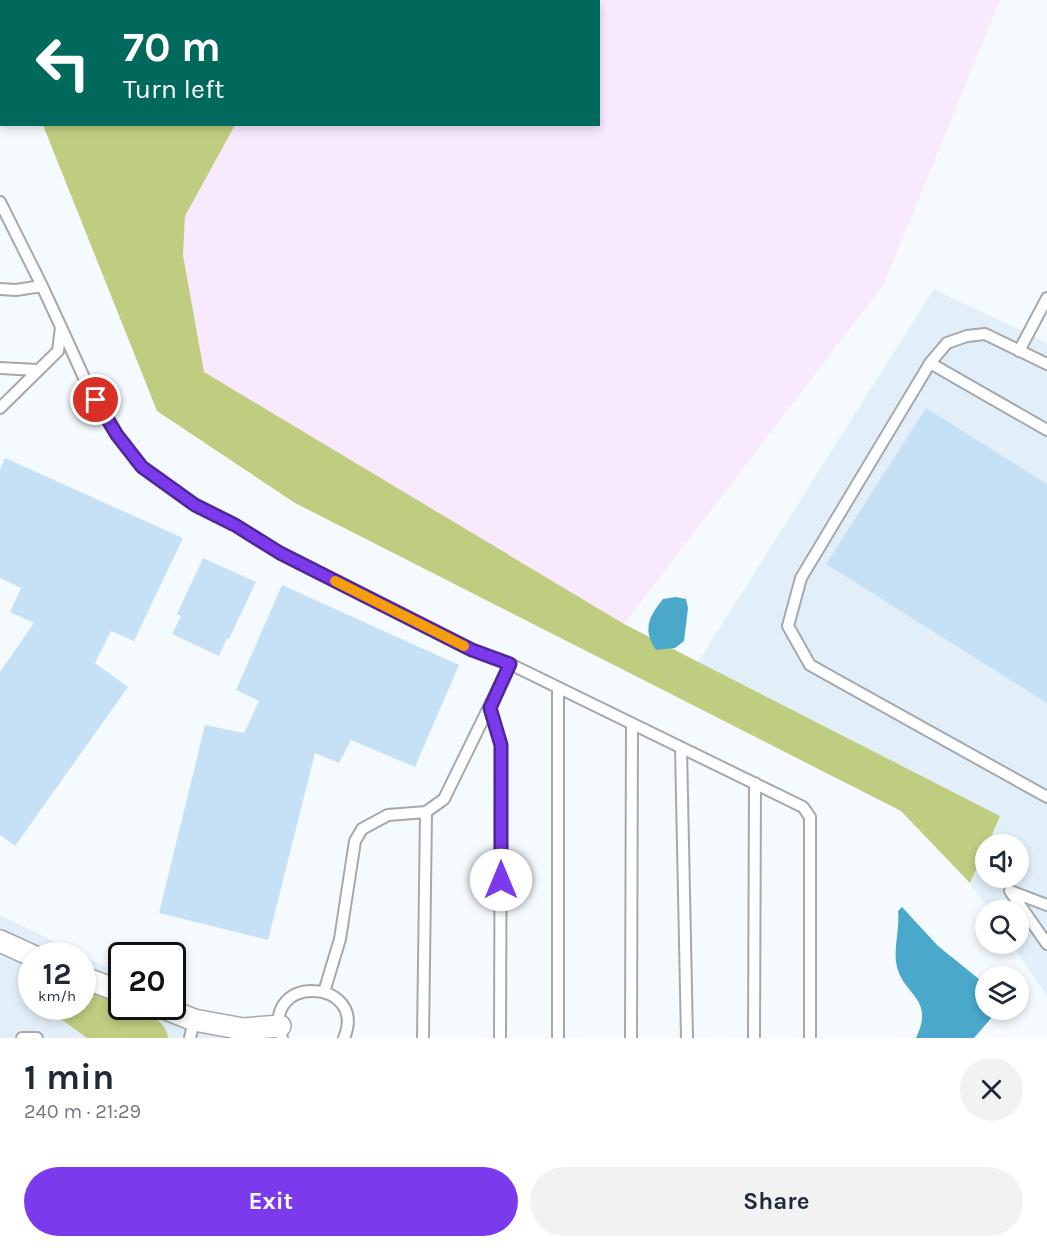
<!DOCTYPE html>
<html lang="en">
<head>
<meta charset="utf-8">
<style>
	body { margin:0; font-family:Karla,sans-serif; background:#f2f2f3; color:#1f2937; height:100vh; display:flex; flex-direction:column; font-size:22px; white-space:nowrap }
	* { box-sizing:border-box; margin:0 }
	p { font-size:20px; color:#747a83 }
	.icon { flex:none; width:33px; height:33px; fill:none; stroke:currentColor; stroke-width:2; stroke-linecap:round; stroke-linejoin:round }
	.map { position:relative; height:1038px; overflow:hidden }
	.sheet { display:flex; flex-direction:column; background:#fff; flex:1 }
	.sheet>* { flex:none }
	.top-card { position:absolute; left:0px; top:0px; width:600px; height:126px; box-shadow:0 3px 9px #0003; background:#00695c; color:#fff; overflow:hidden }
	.buttons { position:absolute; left:975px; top:834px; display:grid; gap:12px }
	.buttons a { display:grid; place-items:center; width:54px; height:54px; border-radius:50%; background:#fff; box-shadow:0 3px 9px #0003; font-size:30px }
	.speed { position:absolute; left:18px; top:942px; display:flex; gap:12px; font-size:30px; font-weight:700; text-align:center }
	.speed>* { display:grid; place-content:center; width:78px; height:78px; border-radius:50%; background:#fff; box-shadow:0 3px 9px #0003; line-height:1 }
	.speed small { font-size:15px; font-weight:400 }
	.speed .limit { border:3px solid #111; border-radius:9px; background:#fff; color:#111 }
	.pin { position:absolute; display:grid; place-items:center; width:51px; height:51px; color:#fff; margin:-26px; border:3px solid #fff; border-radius:50%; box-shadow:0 2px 6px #0007 }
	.me { position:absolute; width:66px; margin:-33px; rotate:0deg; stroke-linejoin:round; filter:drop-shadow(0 0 4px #0008) }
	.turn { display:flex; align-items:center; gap:21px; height:126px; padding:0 24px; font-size:27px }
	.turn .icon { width:78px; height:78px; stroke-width:2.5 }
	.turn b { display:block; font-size:42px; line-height:51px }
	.round { display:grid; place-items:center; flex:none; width:63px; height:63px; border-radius:32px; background:#f2f2f3 }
	.summary { display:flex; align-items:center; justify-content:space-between; height:102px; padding:0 24px }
	h1 { font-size:36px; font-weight:700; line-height:45px }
	.primary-button { display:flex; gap:12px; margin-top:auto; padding:12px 24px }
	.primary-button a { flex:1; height:69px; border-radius:36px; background:#7c3aed; color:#fff; font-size:24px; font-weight:700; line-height:69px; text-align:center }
	.primary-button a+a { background:#f2f2f3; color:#1f2937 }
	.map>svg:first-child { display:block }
	.commercial { fill:#f8e9fc }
	.built { fill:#e3eff8; fill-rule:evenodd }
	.forest { fill:#becd80 }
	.water { fill:#4aa8cb }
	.building { fill:#c6e1f6 }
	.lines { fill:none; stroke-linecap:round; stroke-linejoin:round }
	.service-casing { stroke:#a4a9ad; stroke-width:14 }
	.minor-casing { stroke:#a4a9ad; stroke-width:24 }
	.service { stroke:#fff; stroke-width:10 }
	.minor { stroke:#fff; stroke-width:21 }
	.route-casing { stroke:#51269a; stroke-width:15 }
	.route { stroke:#7c3aed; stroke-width:10 }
	.slow { stroke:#f59e0b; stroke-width:10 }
</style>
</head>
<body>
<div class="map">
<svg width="1047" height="1038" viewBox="0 0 1047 1038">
	<rect width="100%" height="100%" fill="#f4fafe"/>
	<!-- commercial -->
	<path class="commercial" d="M303 0H1000L884 284 624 624 204 372 183 254 185 215 235 125 598 124V2L302 1Z"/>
	<!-- built -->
	<path class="built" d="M934 289 1047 343V996L1011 944H1018V910H989L970 883 985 849 986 878H1018V844H988L1000 816 698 662Z
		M0 915 121 974 122 1006H172L173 999 222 1022 223 1038H0ZM32 956H82V1006H32Z"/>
	<!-- forest -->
	<path class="forest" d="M0 0H303L2 2 1 106Z
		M43 125H235L185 216 183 255 204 372 624 624 1000 816 988 844H986L985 849 970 883 901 811 295 503 157 411Z
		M83 991 107 996 121 1003 122 1006C138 1007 167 1019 168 1038H87L58 1017V1007L82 1006Z"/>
	<!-- water -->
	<path class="water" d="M676 597 686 599 688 608 684 641 675 648 656 650C642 630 649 616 663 599Z
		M902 907 938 946 985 984 986 1010H995L993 1016 974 1038H916C936 996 901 996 896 962 894 945 900 928 898 911Z"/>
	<!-- building -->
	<path class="building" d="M926 408 1047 484V703L826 564Z
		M5 458 183 538 134 641 111 631 95 663 128 687 15 846 0 835V672L34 623 10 612 21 588 0 578V469Z
		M203 558 256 582 229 639 227 638 219 656 172 634 181 616 177 614Z
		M282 585 459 665 415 767 351 740 339 763 315 753 268 940 159 913 205 725 244 733 259 701 236 690Z"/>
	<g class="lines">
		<defs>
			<path id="service" d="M0 202 42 286
				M0 289 16 290 42 286 61 327 58 351 0 408
				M61 327 86 382 117 435 142 467 195 505 235 525 280 553 472 650 510 664 444 799 426 812 388 815 362 829 355 841 340 939 324 992
				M1019 351 1047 298
				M930 363 1047 430
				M1047 364 985 334 967 336 947 343 930 363 801 578 788 626 810 665 1047 797
				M0 368 37 370
				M510 664 803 807 810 817V1038
				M558 689V1038
				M490 708 501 745 500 1038
				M681 748 687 1038
				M1047 905 1010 891 1047 944
				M22 1038H37
				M190 1038 194 1020
				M282 1038C259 973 369 978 344 1038
				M423 1038 426 812
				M631 1038 632 725
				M754 1038 755 783"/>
			<path id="minor" d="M0 941 33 956
				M82 977 122 992
				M159 1006 194 1020 243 1029 280 1026"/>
		</defs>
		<!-- service casing -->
		<use href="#service" class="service-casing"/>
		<!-- minor casing -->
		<use href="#minor" class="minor-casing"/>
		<!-- service -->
		<use href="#service" class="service"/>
		<!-- minor -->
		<use href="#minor" class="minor"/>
	</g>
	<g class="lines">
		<defs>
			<path id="route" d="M96 400 117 435 142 467 195 505 235 525 280 553 365 596 472 650 510 664 490 708 501 745V880"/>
		</defs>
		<!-- route casing -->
		<use href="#route" class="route-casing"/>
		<!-- route -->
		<use href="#route" class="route"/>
		<!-- slow -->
		<path class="slow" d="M335 581 464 646"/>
	</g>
</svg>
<div class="buttons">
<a><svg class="icon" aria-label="sound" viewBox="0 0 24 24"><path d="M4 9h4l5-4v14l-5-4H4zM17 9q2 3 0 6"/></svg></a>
<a><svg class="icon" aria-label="search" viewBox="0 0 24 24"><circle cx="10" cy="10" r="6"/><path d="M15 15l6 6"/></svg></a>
<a><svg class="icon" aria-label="layers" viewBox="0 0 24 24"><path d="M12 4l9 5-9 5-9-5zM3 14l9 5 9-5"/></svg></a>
</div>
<div class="speed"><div>12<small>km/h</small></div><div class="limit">20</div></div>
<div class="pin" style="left:96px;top:400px;background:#d93025"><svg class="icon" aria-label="arrive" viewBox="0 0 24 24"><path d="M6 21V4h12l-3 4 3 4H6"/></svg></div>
<svg class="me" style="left:501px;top:880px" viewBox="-20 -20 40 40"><circle r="19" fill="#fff"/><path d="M0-13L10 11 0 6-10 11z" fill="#7c3aed"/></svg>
<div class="top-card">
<div class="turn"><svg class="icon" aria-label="left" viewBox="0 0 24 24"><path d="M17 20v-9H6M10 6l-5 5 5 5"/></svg><div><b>70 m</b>Turn left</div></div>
</div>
</div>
<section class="sheet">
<div class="summary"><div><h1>1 min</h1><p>240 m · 21:29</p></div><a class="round"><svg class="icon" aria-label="close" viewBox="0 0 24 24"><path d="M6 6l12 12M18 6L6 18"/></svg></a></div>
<div class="primary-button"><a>Exit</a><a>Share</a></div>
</section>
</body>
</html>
